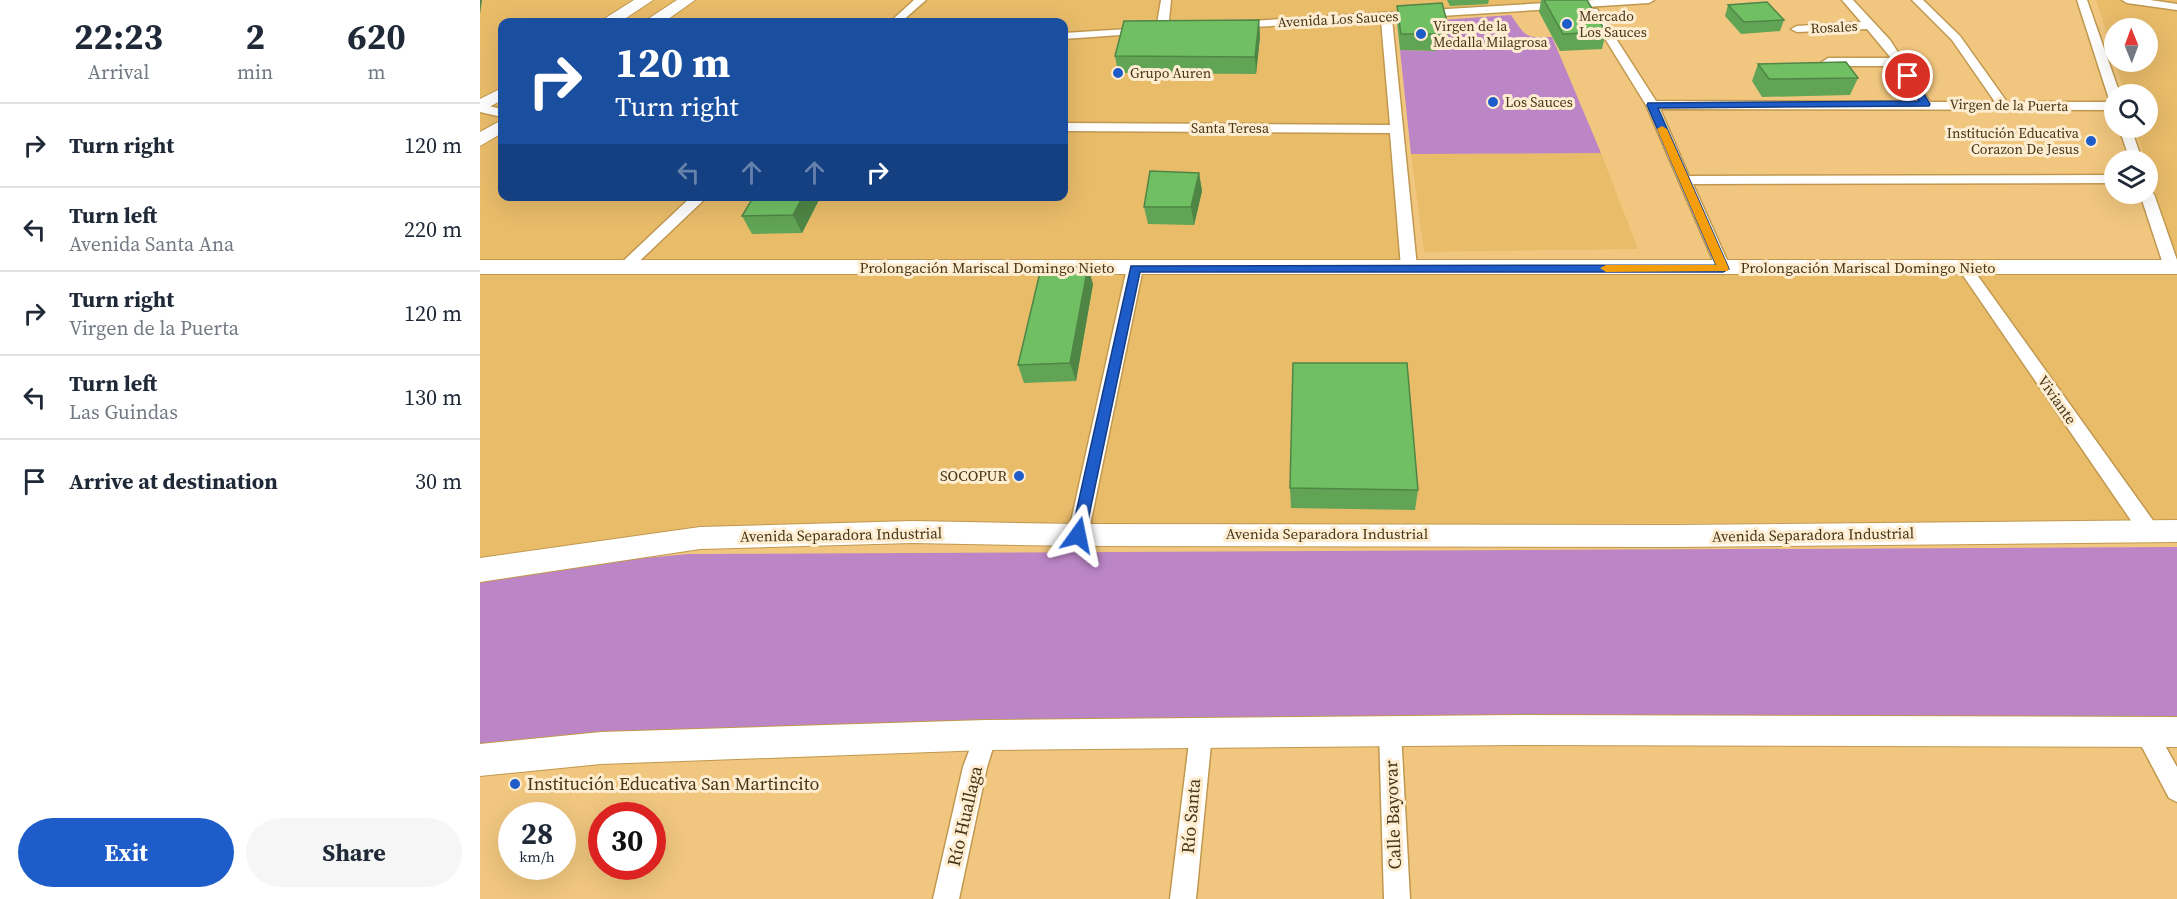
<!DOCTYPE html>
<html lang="en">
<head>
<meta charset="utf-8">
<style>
	body { margin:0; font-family:"Source Serif 4",serif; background:#f6f6f7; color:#1f2937; height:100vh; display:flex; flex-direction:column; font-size:22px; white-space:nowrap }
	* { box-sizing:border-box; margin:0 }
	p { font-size:20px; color:#747a83 }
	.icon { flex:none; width:33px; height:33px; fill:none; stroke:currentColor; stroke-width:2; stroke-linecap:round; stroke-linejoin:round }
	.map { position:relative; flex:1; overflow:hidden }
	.panel { display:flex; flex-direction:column; background:#fff; width:480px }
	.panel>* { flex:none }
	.banner { position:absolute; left:18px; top:18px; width:570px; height:183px; border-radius:12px; box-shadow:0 6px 24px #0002; background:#1a4fa0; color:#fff; overflow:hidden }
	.needle { width:39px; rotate:359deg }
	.buttons { position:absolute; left:1624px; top:18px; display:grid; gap:12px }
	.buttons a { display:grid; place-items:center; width:54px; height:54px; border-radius:50%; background:#fff; box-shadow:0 6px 24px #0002; font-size:30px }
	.speed { position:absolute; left:18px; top:802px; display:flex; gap:12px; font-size:30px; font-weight:700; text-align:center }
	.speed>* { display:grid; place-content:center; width:78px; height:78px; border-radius:50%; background:#fff; box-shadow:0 6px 24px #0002; line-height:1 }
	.speed small { font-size:15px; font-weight:400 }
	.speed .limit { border:9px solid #d22; background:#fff; color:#111 }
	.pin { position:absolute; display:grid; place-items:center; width:51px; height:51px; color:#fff; margin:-26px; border:3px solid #fff; border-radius:50%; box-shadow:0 2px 6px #0007 }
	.me { position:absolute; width:66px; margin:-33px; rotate:12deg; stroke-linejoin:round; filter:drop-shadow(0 0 4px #0008) }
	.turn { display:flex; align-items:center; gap:21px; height:126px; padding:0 18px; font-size:27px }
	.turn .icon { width:78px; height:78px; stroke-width:2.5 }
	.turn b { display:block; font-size:42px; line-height:51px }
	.lanes { display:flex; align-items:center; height:57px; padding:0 18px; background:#0003; justify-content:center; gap:30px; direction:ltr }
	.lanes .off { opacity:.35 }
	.eta { display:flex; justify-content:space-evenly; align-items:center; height:102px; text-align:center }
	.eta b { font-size:36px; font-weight:700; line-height:42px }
	.action { display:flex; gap:12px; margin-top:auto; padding:12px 18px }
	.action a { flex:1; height:69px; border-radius:36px; background:#1e5dc9; color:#fff; font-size:24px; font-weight:700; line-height:69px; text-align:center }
	.action a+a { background:#f6f6f7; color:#1f2937 }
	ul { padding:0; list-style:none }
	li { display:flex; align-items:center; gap:18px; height:84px; padding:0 18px; border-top:2px solid #e0e1e3 }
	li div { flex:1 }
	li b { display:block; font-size:22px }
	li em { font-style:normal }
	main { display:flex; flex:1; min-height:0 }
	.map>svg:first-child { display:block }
	.built { fill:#e9bc6a; fill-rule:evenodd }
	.green { fill:#bb85c6 }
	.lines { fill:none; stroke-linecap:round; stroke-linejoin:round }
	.street-casing { stroke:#c0984f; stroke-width:3 }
	.secondary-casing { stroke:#c0984f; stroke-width:2 }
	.street { fill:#fff; fill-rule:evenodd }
	.secondary { fill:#fff; fill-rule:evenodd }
	.wall { fill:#61a455 }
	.shaded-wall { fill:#4f8645 }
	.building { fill:#71bf63; stroke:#4f8645; stroke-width:1.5 }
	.route { fill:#1e5dc9; stroke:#143c83; stroke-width:1.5 }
	.slow { fill:#f59e0b }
	.poi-dot { fill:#1e5dc9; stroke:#feedd1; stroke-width:2 }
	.labels { text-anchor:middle; stroke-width:6; stroke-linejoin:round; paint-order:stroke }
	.far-poi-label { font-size:14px; fill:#473618; stroke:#feedd1; text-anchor:start }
	.far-street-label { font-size:14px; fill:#473618; stroke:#feedd1 }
	.street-label { font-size:15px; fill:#473618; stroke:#feedd1 }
	.poi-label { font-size:15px; fill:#473618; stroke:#feedd1; text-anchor:end }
	.near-poi-label { font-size:18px; fill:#473618; stroke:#feedd1; text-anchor:start }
	.near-street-label { font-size:18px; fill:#473618; stroke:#feedd1 }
</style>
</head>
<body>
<main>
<section class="panel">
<div class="eta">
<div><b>22:23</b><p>Arrival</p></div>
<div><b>2</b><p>min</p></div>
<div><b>620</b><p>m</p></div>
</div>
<ul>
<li><svg class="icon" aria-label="right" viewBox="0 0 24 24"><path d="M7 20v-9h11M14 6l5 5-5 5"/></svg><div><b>Turn right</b></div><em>120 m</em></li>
<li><svg class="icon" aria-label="left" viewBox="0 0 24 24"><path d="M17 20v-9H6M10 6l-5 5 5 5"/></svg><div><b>Turn left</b><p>Avenida Santa Ana</p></div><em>220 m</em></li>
<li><svg class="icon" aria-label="right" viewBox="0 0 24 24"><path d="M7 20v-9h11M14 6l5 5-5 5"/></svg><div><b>Turn right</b><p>Virgen de la Puerta</p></div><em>120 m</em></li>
<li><svg class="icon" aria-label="left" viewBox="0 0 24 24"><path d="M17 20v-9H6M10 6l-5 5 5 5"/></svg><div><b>Turn left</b><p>Las Guindas</p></div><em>130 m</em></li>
<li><svg class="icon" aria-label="arrive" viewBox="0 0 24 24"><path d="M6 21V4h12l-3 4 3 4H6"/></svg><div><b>Arrive at destination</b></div><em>30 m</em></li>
</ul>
<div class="action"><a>Exit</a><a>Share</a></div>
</section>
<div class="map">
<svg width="1697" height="899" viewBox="0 0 1697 899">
	<rect width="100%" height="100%" fill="#f1c77f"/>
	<!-- built -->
	<path class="built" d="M0 0H1100L912 13 901 24 922 256 940 268 1697 272V521L321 527 0 563ZM22 22H584V196H22Z
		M1616 0H1697V261L1668 168V160H1666L1655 128H1668V94H1645ZM1635 28H1668V62H1635Z
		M1121 153 1158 249 944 252 931 154Z"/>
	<!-- green -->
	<path class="green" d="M1031 15C1046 37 1045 38 1072 37L1121 153 931 154 920 50 956 51 961 20Z
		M1697 547V720L0 749V575L8 573 208 554Z"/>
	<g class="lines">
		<defs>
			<path id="street" d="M434 0H446L421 22H410Z
				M681 0H691L688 30 682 33 676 30Z
				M1115 0H1174L1169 3 912 19 937 267 929 272 921 267 910 133 584 131V123L910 125 901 20 755 28 749 25 755 22Z
				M1362 0H1373L1410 40 1450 102H1515L1472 40 1432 0H1443L1480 36 1527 102H1633L1629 99 1597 0H1607L1640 94H1635V110L1180 109 1209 176 1635 175V183L1213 184 1251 269 1243 274 1238 272 1166 105 1108 11 1109 9H1117L1176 101 1437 102 1415 66H1348L1342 62 1348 58H1411L1387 29 1317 32 1311 29 1317 26 1381 22Z
				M1642 0H1670L1697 4V10L1647 3Z
				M664 28 670 31 668 33 584 39V33Z
				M0 104 22 109V117L0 112Z
				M1639 128H1651L1662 160H1650Z
				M1668 190 1674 194 1697 260V270H1687L1684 267 1660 194H1668Z
				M212 196H228L149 271H139L136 268 139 265Z
				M655 263 663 268 608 535 605 541 598 543 591 541 588 535 647 268Z
				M1485 263 1490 265 1677 526 1680 532 1677 538 1670 540 1663 538 1480 271 1477 268 1480 265Z
				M910 720 918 723 921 731 930 899H904L899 731 902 723Z
				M1665 721 1673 724 1697 767V802L1689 798 1654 732 1657 724Z
				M721 723 729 726 732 734 716 899H690L710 734 713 726Z
				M506 724 514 727 517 735 507 767 479 899H453L483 767 498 727Z"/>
			<path id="secondary" d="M154 0H173L140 22H122L124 19Z
				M197 0H215L184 22H166L168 19Z
				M22 88V100L0 112V99Z
				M22 120V133L0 146V132Z
				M0 260H1697V274H0Z
				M1697 520V542L1193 547 598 546 432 543 220 549 0 582V558L220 527 432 521 598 524 1193 525Z
				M1039 715 1697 717V747L1039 745 506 750 121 764 0 776V744L121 732 506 720Z"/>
		</defs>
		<!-- street casing -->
		<use href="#street" class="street-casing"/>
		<!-- secondary casing -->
		<use href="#secondary" class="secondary-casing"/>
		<!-- street -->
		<use href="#street" class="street"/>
		<!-- secondary -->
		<use href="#secondary" class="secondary"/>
	</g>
	<!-- wall -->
	<path class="wall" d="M967 0H1009L1008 4 970 6Z
		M1061 0H1107L1126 32 1122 49 1080 51 1059 12Z
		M1248 5 1304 20 1300 31 1261 34 1245 16Z
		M917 6 969 29 967 46H956V51L920 50 917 22Z
		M779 20 780 37 776 74 638 73 635 56Z
		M1278 64 1378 78 1370 95 1282 97 1272 81Z
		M719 173 722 191 714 225 668 224 664 207Z
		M341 196 322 233 272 234 262 216Z
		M613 284 596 381 544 383 538 365Z
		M810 488 938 490 935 510 811 508Z"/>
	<!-- shaded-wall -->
	<path class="shaded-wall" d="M0 0H2L0 14Z
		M779 20 780 37 776 74 775 57Z
		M719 173 722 191 714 225 711 207Z
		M323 196H341L322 233 313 215Z
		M608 266 613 284 596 381 590 363Z"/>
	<!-- building -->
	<path class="building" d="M1064 0H1107L1126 32 1083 34Z
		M1287 2 1304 20 1264 22 1248 5Z
		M962 3 969 29H958V34H921L917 6Z
		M779 20 775 57 635 56 644 21Z
		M1366 62 1378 78 1289 79 1278 64Z
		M670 171 719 173 711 207H664Z
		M274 196H323L313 215 262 216Z
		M608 266 590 363 538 365 561 268Z
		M813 363H927L938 490 810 488Z"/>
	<!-- route -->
	<path class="route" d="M1428 73 1433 76 1450 104 1449 106 1178 108 1249 269 1243 272H660L605 535 603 539H593L591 535 651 266 1236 265 1167 105 1168 103 1439 101 1423 76Z"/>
	<!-- slow -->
	<path class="slow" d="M1182 126 1187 129 1249 269 1247 271 1126 272 1120 268 1126 265H1236L1177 129Z"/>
	<!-- markers -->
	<g class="poi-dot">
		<circle cx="1087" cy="24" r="6"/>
		<circle cx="941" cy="34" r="6"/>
		<circle cx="638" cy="73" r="6"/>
		<circle cx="1013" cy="102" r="6"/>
		<circle cx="1611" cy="141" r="6"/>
		<circle cx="539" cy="476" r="6"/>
		<circle cx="35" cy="784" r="6"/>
	</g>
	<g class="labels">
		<!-- far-poi labels -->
		<g class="far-poi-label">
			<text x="1099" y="21">Mercado<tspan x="1099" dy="16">Los Sauces</tspan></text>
			<text x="953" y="31">Virgen de la<tspan x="953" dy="16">Medalla Milagrosa</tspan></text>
			<text x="650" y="78">Grupo Auren</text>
			<text x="1025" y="107">Los Sauces</text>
			<text x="1599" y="138" text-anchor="end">Institución Educativa<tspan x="1599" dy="16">Corazon De Jesus</tspan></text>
		</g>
		<!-- far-street labels -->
		<g class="far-street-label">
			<text transform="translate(858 19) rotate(-3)" y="5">Avenida Los Sauces</text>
			<text transform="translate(1354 27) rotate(-3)" y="5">Rosales</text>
			<text transform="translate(1529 105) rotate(1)" y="5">Virgen de la Puerta</text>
			<text x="750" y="133">Santa Teresa</text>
		</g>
		<!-- street labels -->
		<g class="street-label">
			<text x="507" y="273">Prolongación Mariscal Domingo Nieto</text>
			<text x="1388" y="273">Prolongación Mariscal Domingo Nieto</text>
			<text transform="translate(1577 400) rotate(55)" y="5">Viviante</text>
			<text x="847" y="539">Avenida Separadora Industrial</text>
			<text transform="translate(361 535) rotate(-1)" y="5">Avenida Separadora Industrial</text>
			<text transform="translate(1333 535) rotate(-1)" y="5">Avenida Separadora Industrial</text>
		</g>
		<!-- poi labels -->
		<g class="poi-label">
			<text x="527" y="481">SOCOPUR</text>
		</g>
		<!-- near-poi labels -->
		<g class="near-poi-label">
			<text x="47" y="790">Institución Educativa San Martincito</text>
		</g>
		<!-- near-street labels -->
		<g class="near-street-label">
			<text transform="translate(913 815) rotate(-92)" y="6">Calle Bayovar</text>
			<text transform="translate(485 816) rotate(-77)" y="6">Río Huallaga</text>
			<text transform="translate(711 816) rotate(-85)" y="6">Río Santa</text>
		</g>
	</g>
</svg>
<div class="buttons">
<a><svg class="needle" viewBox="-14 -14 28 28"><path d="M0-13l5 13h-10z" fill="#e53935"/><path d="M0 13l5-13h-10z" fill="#747a83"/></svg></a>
<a><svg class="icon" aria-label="search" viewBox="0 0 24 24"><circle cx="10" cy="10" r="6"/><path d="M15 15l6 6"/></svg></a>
<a><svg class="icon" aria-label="layers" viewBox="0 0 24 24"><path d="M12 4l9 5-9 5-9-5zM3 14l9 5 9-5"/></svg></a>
</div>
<div class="speed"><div>28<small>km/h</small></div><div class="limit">30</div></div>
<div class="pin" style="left:1428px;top:76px;background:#d93025"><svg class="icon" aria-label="arrive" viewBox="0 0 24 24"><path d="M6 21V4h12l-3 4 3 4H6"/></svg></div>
<svg class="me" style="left:598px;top:535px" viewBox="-20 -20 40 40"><path d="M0-17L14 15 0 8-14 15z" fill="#1e5dc9" stroke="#fff" stroke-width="4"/></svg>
<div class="banner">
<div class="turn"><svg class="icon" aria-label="right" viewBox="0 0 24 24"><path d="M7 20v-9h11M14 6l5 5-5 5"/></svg><div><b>120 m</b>Turn right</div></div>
<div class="lanes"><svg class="icon off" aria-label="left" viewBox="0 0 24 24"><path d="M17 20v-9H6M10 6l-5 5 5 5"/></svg><svg class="icon off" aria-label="ahead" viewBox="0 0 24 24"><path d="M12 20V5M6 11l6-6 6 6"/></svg><svg class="icon off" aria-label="ahead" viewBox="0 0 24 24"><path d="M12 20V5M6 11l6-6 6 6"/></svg><svg class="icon" aria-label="right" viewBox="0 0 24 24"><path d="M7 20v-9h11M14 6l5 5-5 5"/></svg></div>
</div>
</div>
</main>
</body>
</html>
